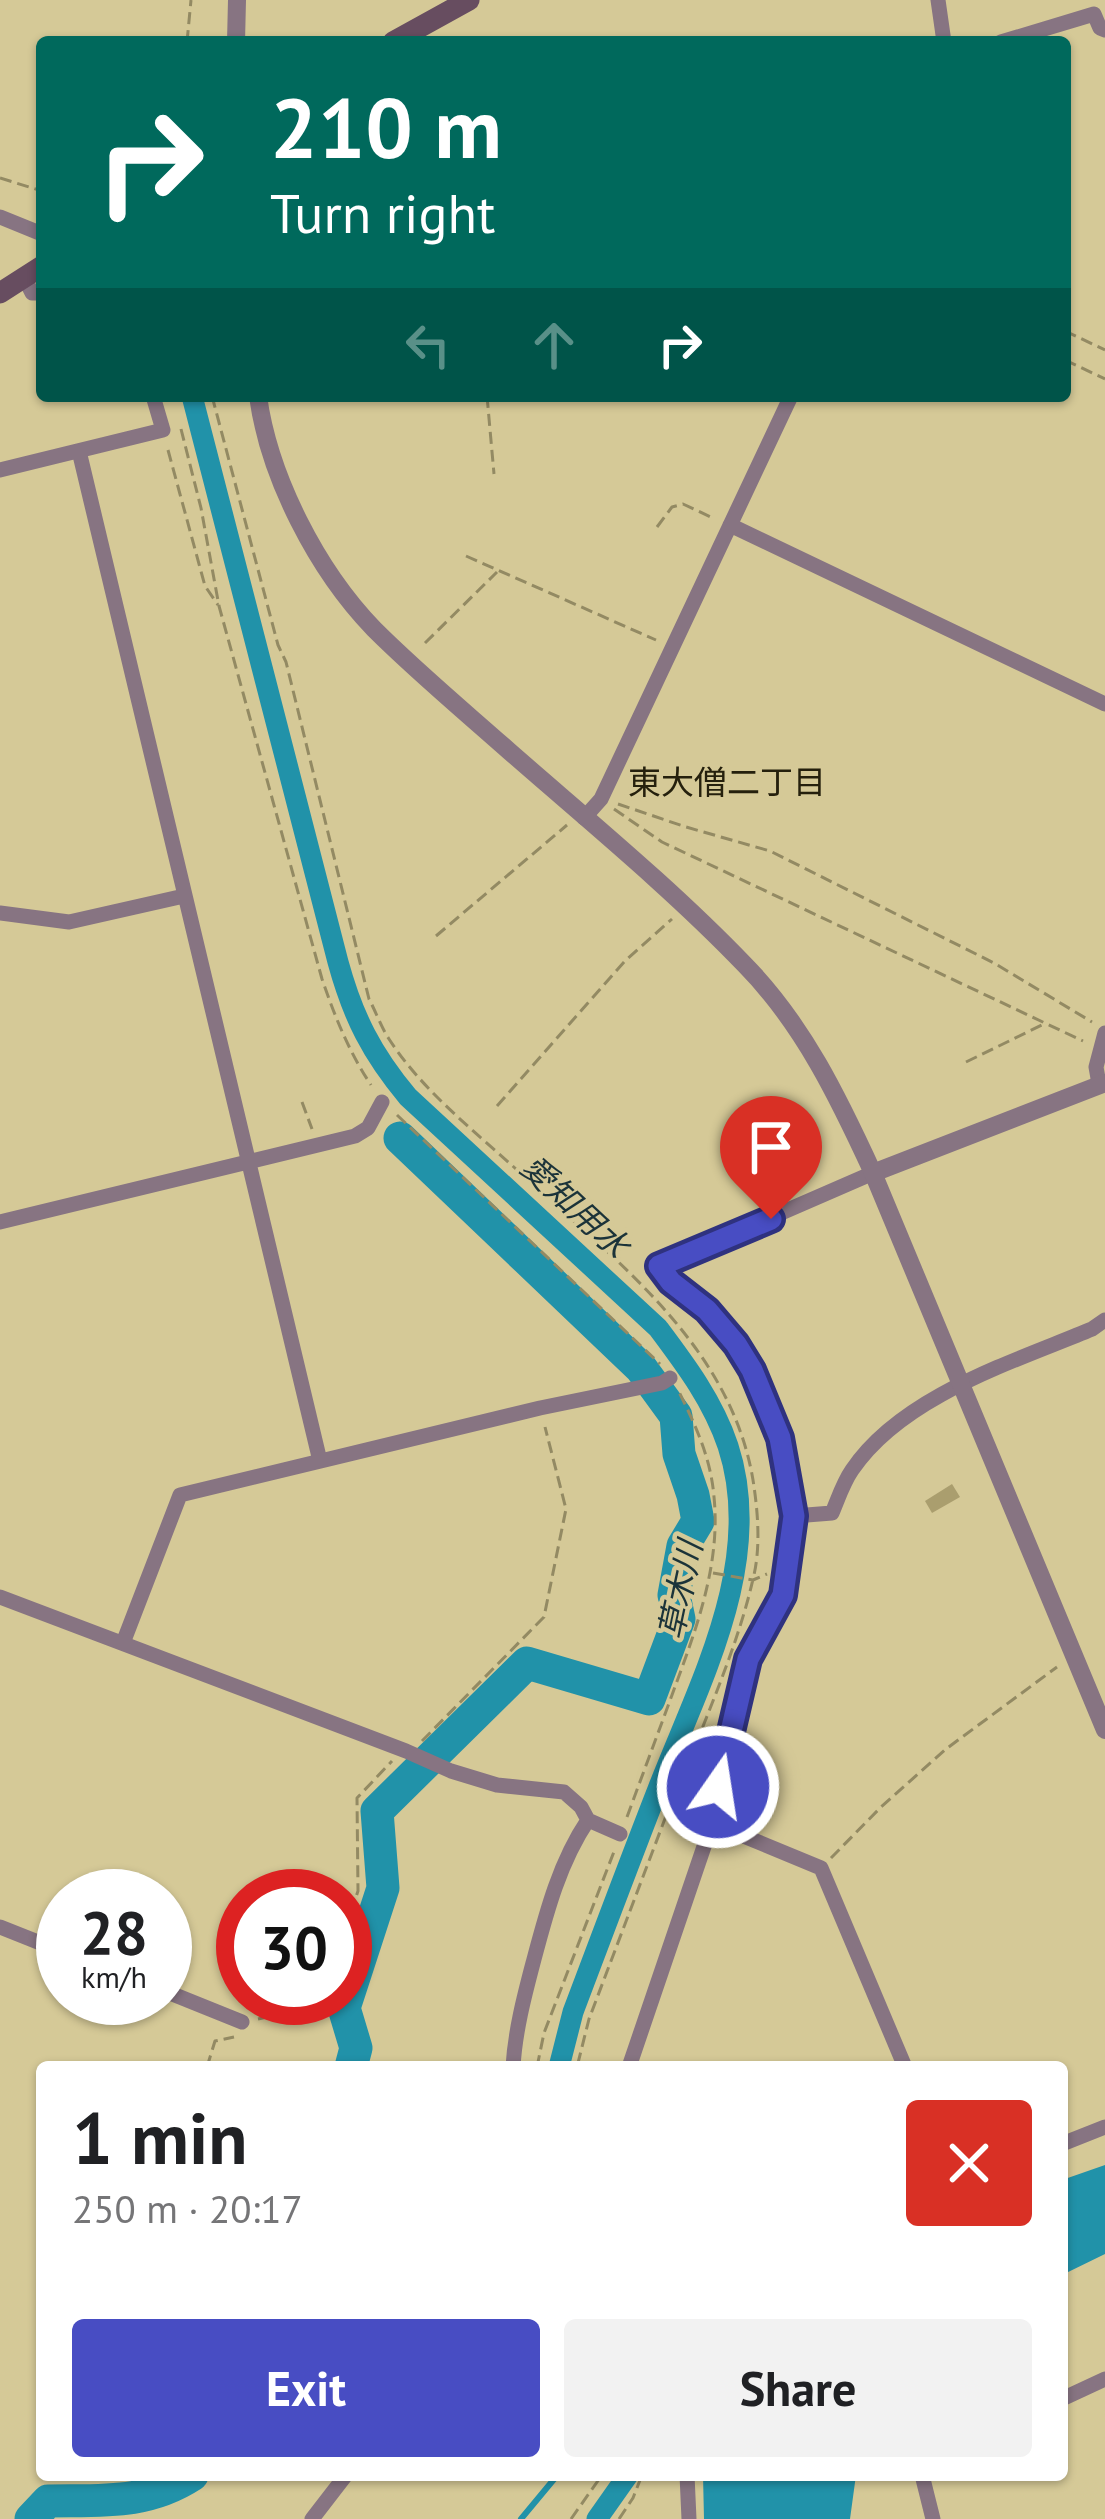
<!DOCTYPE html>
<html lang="en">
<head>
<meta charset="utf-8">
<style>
	body { margin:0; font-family:"PT Sans","Noto Sans JP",sans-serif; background:#f2f2f2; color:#202124; height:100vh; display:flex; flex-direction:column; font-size:45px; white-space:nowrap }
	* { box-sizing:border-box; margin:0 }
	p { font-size:39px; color:#757577 }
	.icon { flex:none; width:66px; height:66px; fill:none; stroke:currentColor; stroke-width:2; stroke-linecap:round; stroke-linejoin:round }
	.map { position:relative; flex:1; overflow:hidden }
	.side { position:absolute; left:36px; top:2061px; width:1032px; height:420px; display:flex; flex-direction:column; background:#fff; border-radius:12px; box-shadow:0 3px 9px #0004 }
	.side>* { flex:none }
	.banner { position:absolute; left:36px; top:36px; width:1035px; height:366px; border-radius:12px; box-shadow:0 3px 9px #0004; background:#00695c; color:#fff; overflow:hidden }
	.speed { position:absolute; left:36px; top:1869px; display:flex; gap:24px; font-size:60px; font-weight:700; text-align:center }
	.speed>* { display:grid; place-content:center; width:156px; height:156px; border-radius:50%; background:#fff; box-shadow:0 3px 9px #0004; line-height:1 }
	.speed small { font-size:30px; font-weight:400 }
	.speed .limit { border:18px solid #d22; background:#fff; color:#111 }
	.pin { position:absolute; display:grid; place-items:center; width:102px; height:102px; color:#fff; margin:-123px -51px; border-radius:50% 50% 50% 0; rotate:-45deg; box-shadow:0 0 12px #0007 }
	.pin .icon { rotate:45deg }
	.me { position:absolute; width:132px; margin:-66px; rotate:13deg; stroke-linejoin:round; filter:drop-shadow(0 0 9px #0008) }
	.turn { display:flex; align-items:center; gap:42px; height:252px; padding:0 36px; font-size:54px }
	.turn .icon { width:156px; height:156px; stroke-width:2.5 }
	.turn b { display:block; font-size:84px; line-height:102px }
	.lanes { display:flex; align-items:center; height:114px; padding:0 36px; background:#0003; justify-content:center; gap:60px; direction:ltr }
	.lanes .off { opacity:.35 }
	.round { display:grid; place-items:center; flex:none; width:126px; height:126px; border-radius:12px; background:#f2f2f2 }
	.head { display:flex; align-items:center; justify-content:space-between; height:204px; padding:0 36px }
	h1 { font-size:72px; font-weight:700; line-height:90px }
	.action { display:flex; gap:24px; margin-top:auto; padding:24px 36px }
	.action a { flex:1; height:138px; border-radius:12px; background:#484dc3; color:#fff; font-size:48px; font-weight:700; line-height:138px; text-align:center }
	.action a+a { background:#f2f2f2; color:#202124 }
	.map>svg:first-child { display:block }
	.water { fill:#2192a9 }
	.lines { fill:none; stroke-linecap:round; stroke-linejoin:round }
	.stream { stroke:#2192a9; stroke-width:6 }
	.canal { stroke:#2192a9; stroke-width:21 }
	.river { stroke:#2192a9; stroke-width:33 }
	.building { fill:#aa9e6e }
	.path { stroke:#938a63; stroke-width:3; stroke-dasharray:12 6; stroke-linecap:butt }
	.minor { stroke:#877482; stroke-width:15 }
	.tertiary { stroke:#877482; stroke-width:18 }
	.secondary { stroke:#674d60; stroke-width:21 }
	.route-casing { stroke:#2f327f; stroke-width:30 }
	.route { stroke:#484dc3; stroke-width:21 }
	.labels { text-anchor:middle; stroke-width:9; stroke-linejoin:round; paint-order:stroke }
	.neighbourhood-label { font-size:33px; fill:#25200d; stroke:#d5c997 }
	.water-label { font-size:33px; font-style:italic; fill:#1b3339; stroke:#d5c997 }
</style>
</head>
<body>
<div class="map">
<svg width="1105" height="2519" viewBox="0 0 1105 2519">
	<rect width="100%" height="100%" fill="#d5c997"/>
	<!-- water -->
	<path class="water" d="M1105 2165V2254L1062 2275V2180Z
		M703 2475H856L850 2519H704Z"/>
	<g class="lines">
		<!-- stream -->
		<path class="stream" d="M521 2519 555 2478"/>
		<!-- canal -->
		<path class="canal" d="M192 396 338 962C353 1017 372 1054 408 1097L658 1328C685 1364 713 1401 728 1446 766 1562 699 1683 658 1789 629 1863 601 1938 573 2012L559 2067
			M597 2519 628 2475"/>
		<!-- river -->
		<path class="river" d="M351 2067 356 2048 344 2008 383 1888 377 1811 527 1663 649 1699 679 1619 674 1595 683 1546 698 1521 693 1495 679 1454 676 1416 641 1368 400 1138
			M31 2519 48 2501C101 2500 146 2505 192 2475"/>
	</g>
	<!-- building -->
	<path class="building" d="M952 1484 960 1497 932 1513 925 1501Z"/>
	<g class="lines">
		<!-- path -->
		<path class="path" d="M187 42 191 0
			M0 178 42 191
			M1065 331 1105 350
			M1065 360 1105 379
			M212 396 278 645 286 662 369 999C376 1012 381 1027 389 1039 422 1090 472 1129 516 1169 612 1258 730 1343 753 1480 758 1512 761 1548 753 1579 737 1650 702 1725 677 1793L666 1816 589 2019 577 2067
			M487 396 494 474
			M181 429 201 508 219 606 322 979C335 1017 349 1052 371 1085
			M168 450 205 586 218 605
			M657 527 672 507 683 504 713 518
			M466 556 656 640
			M425 643 497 572
			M618 804 686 827 770 851 994 963 1092 1022
			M614 809 662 842 1083 1041
			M436 936 567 825
			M966 1062 1044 1024
			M302 1102 312 1129
			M497 1106 625 961 672 919
			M397 1115 660 1364
			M713 1573 753 1580 767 1574
			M422 1741 544 1617 566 1509 545 1427
			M627 1817C642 1776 657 1736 672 1695 695 1632 721 1566 714 1497 711 1459 696 1426 679 1392
			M831 1858 881 1807 946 1749 1057 1667
			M345 1929 358 1891 357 1798 392 1761
			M258 2019 318 2006 322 1998
			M207 2067 215 2041 234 2037
			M537 2067 544 2033 615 1849
			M571 2519 602 2475
			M619 2519 633 2498 642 2475"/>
		<!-- minor -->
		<path class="minor" d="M938 0 944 42
			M1001 42 1094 14 1100 28 1105 30
			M0 217 42 234
			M25 279 32 293H42
			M79 451 320 1461
			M0 470 163 430 153 396
			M730 525 1105 704
			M584 818 601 799 791 396
			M0 913 69 922 184 896
			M1099 1084 1096 1067 1105 1033
			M0 1222 355 1136 368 1128 382 1102
			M794 1516 832 1513C838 1499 843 1483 852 1470 902 1396 1013 1362 1092 1329L1105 1320
			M0 1597 406 1751 451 1771 497 1785 564 1792 581 1807 588 1820C559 1863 546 1914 533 1963 524 1997 515 2032 513 2067
			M123 1643 180 1495 540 1408 662 1383 670 1378
			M588 1820 620 1834
			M712 1823 821 1868 905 2067
			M0 1927 63 1952
			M165 1991 242 2022
			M629 2067 712 1823 748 1659 783 1595 794 1516 780 1438 752 1370 736 1344 707 1310 671 1282 659 1266 873 1173
			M1062 2144 1105 2127
			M1062 2399 1105 2379
			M687 2475 689 2519
			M922 2475 933 2519
			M312 2519 346 2475"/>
		<!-- tertiary -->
		<path class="tertiary" d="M236 42 237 0
			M258 396C269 477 317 570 374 629 417 672 464 711 509 751 589 821 672 889 745 965 803 1024 839 1099 873 1173L1105 1730
			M873 1173 1105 1083"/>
		<!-- secondary -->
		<path class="secondary" d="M393 42 469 0
			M0 293 42 266"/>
	</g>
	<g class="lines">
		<defs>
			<path id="route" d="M718 1787 748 1659 783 1595 794 1516 780 1438 752 1370 736 1344 707 1310 671 1282 659 1266 771 1219"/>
		</defs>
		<!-- route casing -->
		<use href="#route" class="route-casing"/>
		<!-- route -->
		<use href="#route" class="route"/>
	</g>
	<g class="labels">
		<!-- neighbourhood labels -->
		<g class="neighbourhood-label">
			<text x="727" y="794">東大僧二丁目</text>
		</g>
		<!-- water labels -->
		<g class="water-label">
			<text transform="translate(575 1206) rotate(43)" y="12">愛知用水</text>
			<text transform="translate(680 1590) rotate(-78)" y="12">草木川</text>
		</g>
	</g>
</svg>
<div class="speed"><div>28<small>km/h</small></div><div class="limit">30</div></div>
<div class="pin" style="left:771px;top:1219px;background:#d93025"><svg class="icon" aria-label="arrive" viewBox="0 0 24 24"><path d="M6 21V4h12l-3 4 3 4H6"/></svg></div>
<svg class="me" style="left:718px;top:1787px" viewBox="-20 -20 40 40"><circle r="17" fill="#484dc3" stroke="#fff" stroke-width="3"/><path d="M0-11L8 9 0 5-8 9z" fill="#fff"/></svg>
<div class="banner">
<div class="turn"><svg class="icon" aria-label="right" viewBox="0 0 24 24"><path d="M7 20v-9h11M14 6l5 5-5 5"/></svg><div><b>210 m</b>Turn right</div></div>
<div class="lanes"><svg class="icon off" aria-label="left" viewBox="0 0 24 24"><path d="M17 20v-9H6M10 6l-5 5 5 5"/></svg><svg class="icon off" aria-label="ahead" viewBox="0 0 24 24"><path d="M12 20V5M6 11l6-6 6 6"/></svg><svg class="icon" aria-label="right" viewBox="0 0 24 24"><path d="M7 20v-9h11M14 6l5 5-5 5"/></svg></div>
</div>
<section class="side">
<div class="head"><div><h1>1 min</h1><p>250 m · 20:17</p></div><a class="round" style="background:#d93025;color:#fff"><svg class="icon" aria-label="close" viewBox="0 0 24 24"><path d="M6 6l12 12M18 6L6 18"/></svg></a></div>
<div class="action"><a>Exit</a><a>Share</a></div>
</section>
</div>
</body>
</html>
